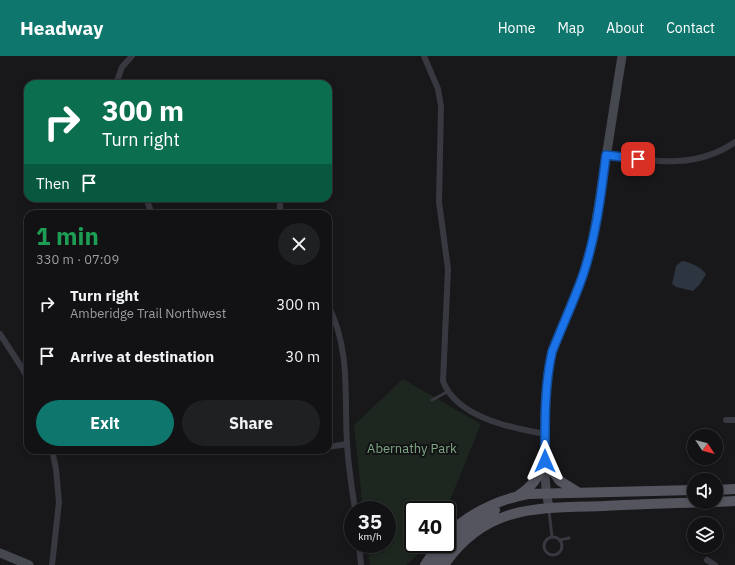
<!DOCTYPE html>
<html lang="en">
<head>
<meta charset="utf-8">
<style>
	body { margin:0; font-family:"IBM Plex Sans",sans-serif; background:#1f2022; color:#f1f3f6; height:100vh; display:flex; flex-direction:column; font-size:15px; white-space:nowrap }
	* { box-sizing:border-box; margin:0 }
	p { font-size:13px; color:#9c9ea0 }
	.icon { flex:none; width:22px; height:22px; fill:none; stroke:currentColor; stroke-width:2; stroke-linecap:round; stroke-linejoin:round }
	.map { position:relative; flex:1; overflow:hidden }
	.drawer { position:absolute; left:24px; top:154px; width:308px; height:244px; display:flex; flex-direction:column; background:#121214; border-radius:12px; box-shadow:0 2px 6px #0003,0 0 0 1px #313234 }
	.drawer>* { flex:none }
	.guide { position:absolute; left:24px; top:24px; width:308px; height:122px; border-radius:12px; box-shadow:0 2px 6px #0003,0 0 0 1px #313234; background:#0b6e4f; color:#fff; overflow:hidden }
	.needle { width:26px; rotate:126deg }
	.fabs { position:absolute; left:687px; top:373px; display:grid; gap:8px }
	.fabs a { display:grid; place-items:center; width:36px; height:36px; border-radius:50%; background:#121214; box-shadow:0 2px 6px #0003,0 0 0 1px #313234; font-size:20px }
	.speed { position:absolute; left:344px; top:445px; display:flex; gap:8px; font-size:20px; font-weight:700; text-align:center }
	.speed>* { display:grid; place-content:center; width:52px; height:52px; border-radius:50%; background:#121214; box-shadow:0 2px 6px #0003,0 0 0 1px #313234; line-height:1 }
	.speed small { font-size:10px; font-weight:400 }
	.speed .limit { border:2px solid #111; border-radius:6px; background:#fff; color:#111 }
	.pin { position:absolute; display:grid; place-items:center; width:34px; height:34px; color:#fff; margin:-17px; border-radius:8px; box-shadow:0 2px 6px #0006 }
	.me { position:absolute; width:44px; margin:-22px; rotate:0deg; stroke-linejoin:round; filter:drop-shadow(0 0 3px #0008) }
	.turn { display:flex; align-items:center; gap:14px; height:84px; padding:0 12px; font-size:18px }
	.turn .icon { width:52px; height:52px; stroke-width:2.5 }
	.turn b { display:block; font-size:28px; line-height:34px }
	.then { display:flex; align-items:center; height:38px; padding:0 12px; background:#0003; gap:8px; font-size:15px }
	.round { display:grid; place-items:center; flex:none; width:42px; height:42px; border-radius:21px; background:#1f2022 }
	.overview { display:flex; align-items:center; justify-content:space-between; height:68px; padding:0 12px }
	h1 { font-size:24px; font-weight:800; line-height:30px; color:#1e9e55 }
	.button { display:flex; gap:8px; margin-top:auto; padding:8px 12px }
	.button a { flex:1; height:46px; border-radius:24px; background:#0f766e; color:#fff; font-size:16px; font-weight:800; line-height:46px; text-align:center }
	.button a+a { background:#1f2022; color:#f1f3f6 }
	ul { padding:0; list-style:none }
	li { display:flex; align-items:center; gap:12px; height:52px; padding:0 12px }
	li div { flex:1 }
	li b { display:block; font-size:15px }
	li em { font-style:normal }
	header { display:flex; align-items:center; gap:24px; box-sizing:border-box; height:56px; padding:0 20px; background:#0f766e; color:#fff }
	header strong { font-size:19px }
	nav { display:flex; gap:22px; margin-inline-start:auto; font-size:14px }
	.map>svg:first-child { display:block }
	.green { fill:#1d261f }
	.water { fill:#2c3540 }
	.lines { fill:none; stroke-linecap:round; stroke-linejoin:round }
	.lane { stroke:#383940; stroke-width:3 }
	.street { stroke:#383940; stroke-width:6 }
	.secondary { stroke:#464850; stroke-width:9 }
	.primary { stroke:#54555f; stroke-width:10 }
	.route-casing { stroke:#114b97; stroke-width:10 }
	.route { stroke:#1a73e8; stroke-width:7 }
	.labels { text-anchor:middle; stroke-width:4; stroke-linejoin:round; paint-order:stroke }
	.park-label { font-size:13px; fill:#7ea884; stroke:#131315 }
</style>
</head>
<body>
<header>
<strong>Headway</strong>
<nav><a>Home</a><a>Map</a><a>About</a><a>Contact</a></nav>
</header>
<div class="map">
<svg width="735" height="509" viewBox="0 0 735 509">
	<rect width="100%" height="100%" fill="#18181a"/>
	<!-- green -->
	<path class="green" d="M403 323 481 368 446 454H413V488H430L406 509H370L367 488H387V454H363L354 369Z"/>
	<!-- water -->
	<path class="water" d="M682 205C690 206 701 211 706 218L700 228 693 235 676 231 672 228 676 210Z"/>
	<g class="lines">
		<!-- lane -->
		<path class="lane" d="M432 344 447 336
			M549 455 552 481
			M544 490a9 9 0 1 1 18 0a9 9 0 1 1-18 0Z
			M560 484 569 482"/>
		<!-- street -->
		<path class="street" d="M424 0 438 33 441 50 439 146 448 213 443 325C456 361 511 372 545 378
			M116 28 122 11 132 0
			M606 99C651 105 695 114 735 86
			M146 142 152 158
			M280 142V158
			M328 249C351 295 344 337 347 387 348 409 352 432 355 454
			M0 278 22 312 28 324
			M726 364H735
			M328 391 347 388
			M294 394H309
			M359 488 361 509
			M707 504 715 509
			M52 509 59 446 56 413 52 394"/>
		<!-- secondary -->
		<path class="secondary" d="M549 451C544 429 545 407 545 384 545 355 545 325 552 296L583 219 593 184 622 0
			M0 497 29 509"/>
		<!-- primary -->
		<path class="primary" d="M545 405 560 425 576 435
			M716 434 735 433
			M519 439C533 430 539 420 545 405
			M716 446 735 445
			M447 479C470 457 496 444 528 438L694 434
			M425 509 439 488
			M434 509C446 484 470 465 495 454
			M444 509C486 448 538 452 604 450 641 448 677 447 714 446"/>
	</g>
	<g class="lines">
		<defs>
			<path id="route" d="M545 405C545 369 544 332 552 296 562 270 574 245 583 219 596 180 601 139 606 99L638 103"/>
		</defs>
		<!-- route casing -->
		<use href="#route" class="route-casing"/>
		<!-- route -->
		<use href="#route" class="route"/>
	</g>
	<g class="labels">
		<!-- park labels -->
		<g class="park-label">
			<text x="412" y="397">Abernathy Park</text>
		</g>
	</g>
</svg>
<div class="fabs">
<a><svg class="needle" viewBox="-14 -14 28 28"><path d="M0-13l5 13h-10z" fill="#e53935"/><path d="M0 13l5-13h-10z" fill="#9c9ea0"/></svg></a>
<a><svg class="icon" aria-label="sound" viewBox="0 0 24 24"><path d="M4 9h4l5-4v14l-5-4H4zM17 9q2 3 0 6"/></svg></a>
<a><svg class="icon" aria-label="layers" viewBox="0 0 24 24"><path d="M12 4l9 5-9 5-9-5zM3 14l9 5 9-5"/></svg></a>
</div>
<div class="speed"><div>35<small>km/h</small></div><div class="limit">40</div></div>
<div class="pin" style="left:638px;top:103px;background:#d93025"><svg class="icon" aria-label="arrive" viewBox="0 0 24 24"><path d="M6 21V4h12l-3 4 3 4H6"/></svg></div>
<svg class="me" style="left:545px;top:405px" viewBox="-20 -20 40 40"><path d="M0-17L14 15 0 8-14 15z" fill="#1a73e8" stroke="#fff" stroke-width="4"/></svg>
<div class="guide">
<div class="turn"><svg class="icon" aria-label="right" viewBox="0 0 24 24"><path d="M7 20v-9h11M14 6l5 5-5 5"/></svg><div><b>300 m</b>Turn right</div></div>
<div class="then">Then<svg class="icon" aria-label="arrive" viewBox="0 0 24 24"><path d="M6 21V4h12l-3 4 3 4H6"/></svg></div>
</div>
<section class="drawer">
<div class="overview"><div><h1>1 min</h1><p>330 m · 07:09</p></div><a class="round"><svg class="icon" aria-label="close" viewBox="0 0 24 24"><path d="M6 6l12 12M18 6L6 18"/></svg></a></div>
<ul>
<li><svg class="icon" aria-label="right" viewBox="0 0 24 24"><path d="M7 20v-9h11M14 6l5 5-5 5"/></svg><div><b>Turn right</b><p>Amberidge Trail Northwest</p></div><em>300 m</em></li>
<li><svg class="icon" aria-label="arrive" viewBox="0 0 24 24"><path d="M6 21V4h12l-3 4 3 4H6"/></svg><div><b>Arrive at destination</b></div><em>30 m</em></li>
</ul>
<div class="button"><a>Exit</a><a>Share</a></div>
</section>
</div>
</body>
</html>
